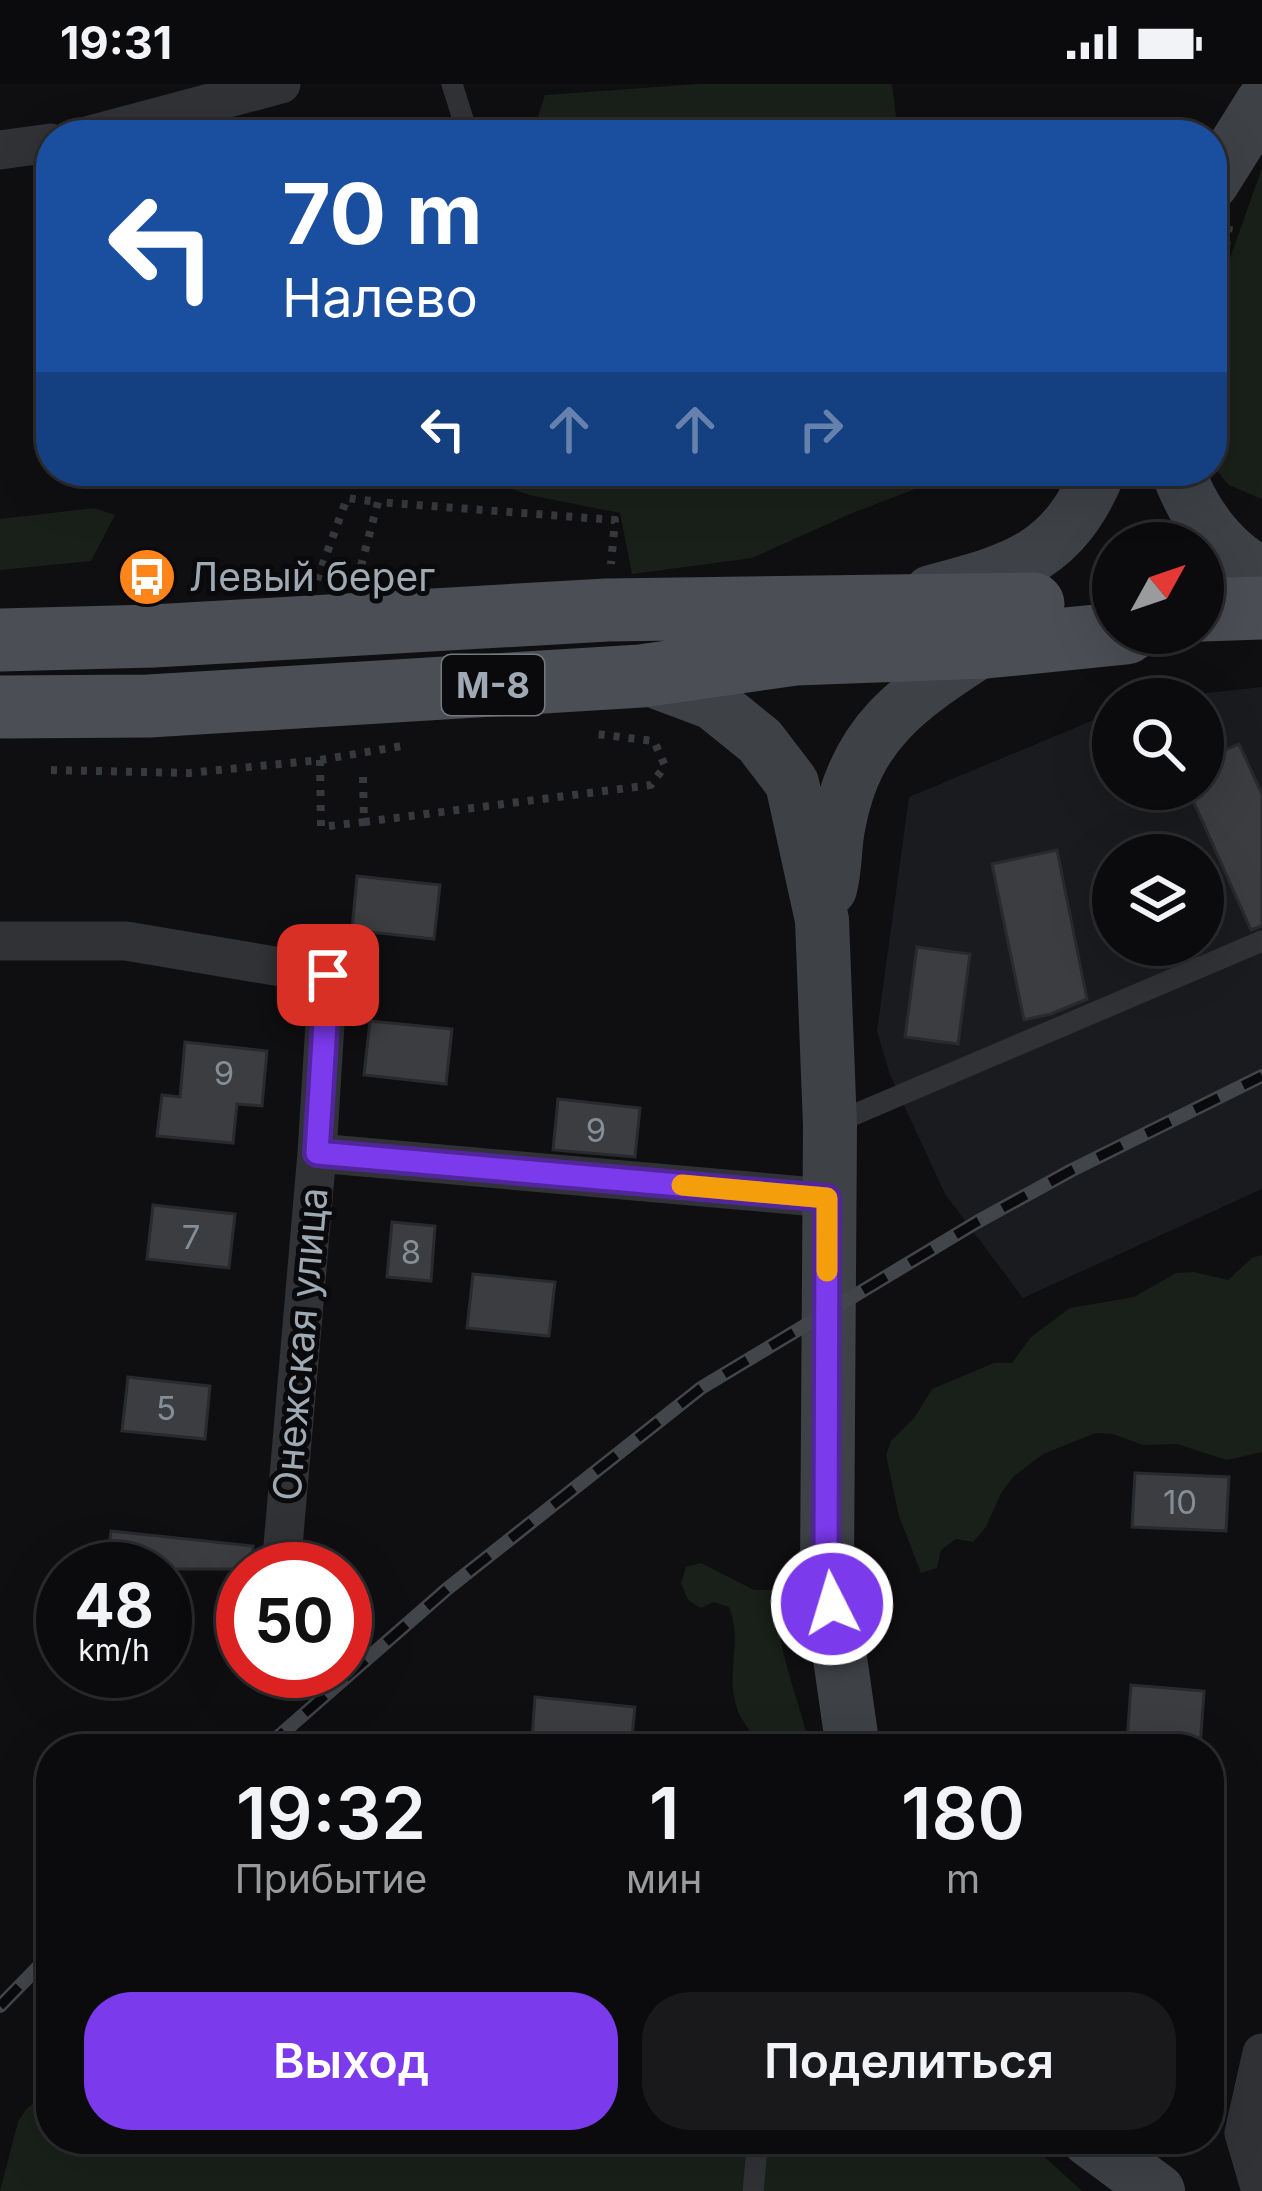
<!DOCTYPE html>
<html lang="ru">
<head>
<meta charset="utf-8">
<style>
	body { margin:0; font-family:Inter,sans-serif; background:#19191b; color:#f1f3f6; height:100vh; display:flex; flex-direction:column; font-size:45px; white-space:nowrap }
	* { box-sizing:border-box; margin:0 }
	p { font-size:39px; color:#9a9b9d }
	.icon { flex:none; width:66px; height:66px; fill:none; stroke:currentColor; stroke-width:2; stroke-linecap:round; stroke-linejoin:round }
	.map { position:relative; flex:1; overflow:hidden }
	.drawer { position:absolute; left:36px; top:1650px; width:1188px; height:420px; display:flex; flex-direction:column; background:#0b0b0d; border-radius:48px; box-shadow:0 12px 48px #0002,0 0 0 3px #2b2b2e }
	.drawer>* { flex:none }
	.hud { position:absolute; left:36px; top:36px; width:1191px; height:366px; border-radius:48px; box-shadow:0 12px 48px #0002,0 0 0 3px #2b2b2e; background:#1a4fa0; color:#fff; overflow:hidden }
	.needle { width:78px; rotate:50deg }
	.tools { position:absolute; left:1092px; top:438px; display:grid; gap:24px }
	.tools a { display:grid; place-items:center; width:132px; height:132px; border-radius:50%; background:#0b0b0d; box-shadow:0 12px 48px #0002,0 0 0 3px #2b2b2e; font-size:60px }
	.speed { position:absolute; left:36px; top:1458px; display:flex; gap:24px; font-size:60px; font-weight:700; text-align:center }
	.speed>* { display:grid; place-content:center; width:156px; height:156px; border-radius:50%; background:#0b0b0d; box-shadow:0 12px 48px #0002,0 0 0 3px #2b2b2e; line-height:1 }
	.speed small { font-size:30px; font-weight:400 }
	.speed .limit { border:18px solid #d22; background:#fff; color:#111 }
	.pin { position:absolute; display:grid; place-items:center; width:102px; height:102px; color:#fff; margin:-51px; border-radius:24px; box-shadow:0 6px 18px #0006 }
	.me { position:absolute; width:132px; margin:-66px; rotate:355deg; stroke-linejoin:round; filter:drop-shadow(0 0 9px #0008) }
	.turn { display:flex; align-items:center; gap:42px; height:252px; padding:0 48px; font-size:54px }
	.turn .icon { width:156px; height:156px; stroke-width:2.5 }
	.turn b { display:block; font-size:84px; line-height:102px }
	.lanes { display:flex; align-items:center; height:114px; padding:0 48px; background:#0003; justify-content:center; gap:60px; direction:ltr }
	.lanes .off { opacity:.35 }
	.eta { display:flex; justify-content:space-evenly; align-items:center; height:204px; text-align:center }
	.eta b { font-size:72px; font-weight:600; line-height:84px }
	.cta { display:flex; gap:24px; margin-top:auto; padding:24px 48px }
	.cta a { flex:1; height:138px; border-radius:48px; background:#7c3aed; color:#fff; font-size:48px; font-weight:600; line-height:138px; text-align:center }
	.cta a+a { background:#19191b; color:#f1f3f6 }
	.status { display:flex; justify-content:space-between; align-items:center; height:84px; padding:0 60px; background:#0b0b0d; direction:ltr }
	.status svg { height:33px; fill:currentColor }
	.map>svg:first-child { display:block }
	.built { fill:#1a1b1e; fill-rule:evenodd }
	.green { fill:#192019 }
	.building { fill:#3b3d41; stroke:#292a2d; stroke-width:3 }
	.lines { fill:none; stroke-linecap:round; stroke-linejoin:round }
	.path { stroke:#36393d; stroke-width:8; stroke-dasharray:6 9; stroke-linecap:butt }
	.service { stroke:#303236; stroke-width:21 }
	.minor { stroke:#303236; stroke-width:39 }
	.secondary { stroke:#3e4146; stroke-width:54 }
	.primary { stroke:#4b4f55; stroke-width:63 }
	.rail-casing { stroke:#42464b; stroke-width:14 }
	.rail { stroke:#0a0a0c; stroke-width:9; stroke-dasharray:27; stroke-linecap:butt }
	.route-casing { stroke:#51269a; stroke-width:30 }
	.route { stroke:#7c3aed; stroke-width:21 }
	.slow { stroke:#f59e0b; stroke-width:21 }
	.labels { text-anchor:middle; stroke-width:10; stroke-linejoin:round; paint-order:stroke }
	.number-label { font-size:33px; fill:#858e96 }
	.shield { fill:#0a0a0c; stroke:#727981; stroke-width:3 }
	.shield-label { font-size:36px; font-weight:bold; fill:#9ea9b3 }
	.poi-label { font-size:39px; fill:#9ea9b3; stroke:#0a0a0c; text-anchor:start }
	.street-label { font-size:39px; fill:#9ea9b3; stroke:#0a0a0c }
</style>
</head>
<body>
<div class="status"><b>19:31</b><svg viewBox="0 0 49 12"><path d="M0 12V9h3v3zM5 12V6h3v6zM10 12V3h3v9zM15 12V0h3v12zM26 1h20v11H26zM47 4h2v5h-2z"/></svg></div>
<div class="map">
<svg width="1262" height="2107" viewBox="0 0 1262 2107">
	<rect width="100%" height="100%" fill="#0f0f11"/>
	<!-- built -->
	<path class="built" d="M1262 603V1105L1023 1214 945 1110 890 991 877 947 909 713 1113 628V705H1203V615H1151ZM1113 771H1203V861H1113Z"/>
	<!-- green -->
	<path class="green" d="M699 0H892L896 33 883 51H532L545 11Z
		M1262 84V415L1229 401 1212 381V225Z
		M461 387H962L850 430 752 474 632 490 620 429 529 411Z
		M94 424 115 431 91 477 0 486V435Z
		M1262 1171V1368L1227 1376 1177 1360 1143 1361 1113 1350 1095 1349 1043 1370 1013 1393 1001 1409 986 1443 973 1458 956 1455 941 1466 937 1484 921 1489 899 1432 886 1371 891 1357 915 1333 932 1305 994 1279H1012L1031 1253 1070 1224 1134 1213 1176 1189 1194 1188 1228 1196 1252 1174Z
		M701 1479 754 1506H774C776 1561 797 1611 811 1665H756C755 1648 740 1638 736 1621 726 1585 743 1560 729 1523L714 1518 701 1524 688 1516 681 1499 686 1483Z
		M51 2006V2055H1025L1082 2107H0L18 2038 26 2025Z"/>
	<!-- building -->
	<path class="building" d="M1239 660 1262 710V842L1251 846 1188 705H1203V676Z
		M1057 766 1087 915 1051 930 1024 936 992 780Z
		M357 792 440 801 434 855 352 846Z
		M917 863 970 870 958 960 905 953Z
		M370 937 452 945 446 1000 364 991Z
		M185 958 267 967 262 1022 237 1020 233 1059 157 1052 162 1011 180 1013Z
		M558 1015 640 1024 635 1073 553 1066Z
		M153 1121 235 1130 229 1184 147 1175Z
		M392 1138 435 1142 431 1197 387 1193Z
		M473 1190 555 1198 549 1252 467 1244Z
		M128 1293 210 1302 205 1355 122 1347Z
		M1135 1389 1229 1393 1226 1447 1132 1443Z
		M111 1447 253 1462 252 1485H106Z
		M1131 1601 1204 1607 1200 1664 1127 1658Z
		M535 1613 635 1623 631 1663 532 1654Z"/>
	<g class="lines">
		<!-- path -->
		<path class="path" d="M1214 190 1225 168 1230 137
			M361 482 378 418 615 436 611 480
			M317 496 347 414 378 418
			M320 676 321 743 364 738
			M51 686 189 689 320 676 402 662
			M363 693 364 738 651 701 665 682 654 657 596 650"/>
		<!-- service -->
		<path class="service" d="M452 0 468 51
			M830 1041 1262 857
			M753 2107 758 2055"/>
		<!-- minor -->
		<path class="minor" d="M90 51 281 0
			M0 66 51 59
			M0 857H126L328 891 317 1069 281 1485
			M317 1069 827 1114
			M1261 2107 1244 2049 1262 1969"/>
		<!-- secondary -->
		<path class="secondary" d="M1212 99 1262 19
			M1178 387C1193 430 1222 469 1262 490
			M931 508C1016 485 1062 474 1099 387
			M641 592 713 619 760 657 792 699 822 836 830 1042 827 1483 853 1665
			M830 805C836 783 834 761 839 739 857 645 911 612 986 563
			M1088 2055 1158 2107"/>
		<!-- primary -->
		<path class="primary" d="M1203 526 1262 524
			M0 556 153 552 607 526 1033 520
			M0 623 149 622 641 592 795 570 986 563 1126 549"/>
		<defs>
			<path id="rail" d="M264 1665 447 1505 701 1304 977 1138 1072 1086 1262 992
				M0 1922 51 1870"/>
		</defs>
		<!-- rail casing -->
		<use href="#rail" class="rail-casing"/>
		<!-- rail -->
		<use href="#rail" class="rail"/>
	</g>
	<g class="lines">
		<defs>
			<path id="route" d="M328 891 317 1069 827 1114 826 1484 832 1520"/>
		</defs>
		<!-- route casing -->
		<use href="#route" class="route-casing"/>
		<!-- route -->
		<use href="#route" class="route"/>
		<!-- slow -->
		<path class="slow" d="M682 1101 827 1114V1187"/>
	</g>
	<!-- icons -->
	<defs>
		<symbol id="bus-disc" viewBox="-11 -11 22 22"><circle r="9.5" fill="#ff8419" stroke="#0a0a0c"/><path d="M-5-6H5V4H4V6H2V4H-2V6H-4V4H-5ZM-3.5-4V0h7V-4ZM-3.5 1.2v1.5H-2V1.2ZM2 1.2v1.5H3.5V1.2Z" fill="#fff"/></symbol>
	</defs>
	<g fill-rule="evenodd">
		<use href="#bus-disc" x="114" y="460" width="66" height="66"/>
	</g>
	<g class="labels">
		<!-- number labels -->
		<g class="number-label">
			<text x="224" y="1001">9</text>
			<text x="596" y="1058">9</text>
			<text x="191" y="1165">7</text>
			<text x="411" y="1180">8</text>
			<text x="166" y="1336">5</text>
			<text x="1180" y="1430">10</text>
		</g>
		<!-- shield labels -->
		<rect class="shield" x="442" y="571" width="102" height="60" rx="9"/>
		<g class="shield-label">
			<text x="493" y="614">М-8</text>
		</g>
		<!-- poi labels -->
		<g class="poi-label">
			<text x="189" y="507">Левый берег</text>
		</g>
		<!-- street labels -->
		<g class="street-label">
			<text transform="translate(300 1260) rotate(-85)" y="14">Онежская улица</text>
		</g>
	</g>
</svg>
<div class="tools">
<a><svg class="needle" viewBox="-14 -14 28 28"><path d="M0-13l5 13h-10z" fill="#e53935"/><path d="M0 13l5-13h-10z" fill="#9a9b9d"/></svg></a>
<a><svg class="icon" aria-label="search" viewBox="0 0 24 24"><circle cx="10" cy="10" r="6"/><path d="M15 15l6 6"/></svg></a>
<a><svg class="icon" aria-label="layers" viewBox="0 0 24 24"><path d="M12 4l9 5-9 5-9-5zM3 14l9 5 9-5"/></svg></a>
</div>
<div class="speed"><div>48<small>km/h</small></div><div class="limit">50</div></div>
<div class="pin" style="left:328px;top:891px;background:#d93025"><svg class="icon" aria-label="arrive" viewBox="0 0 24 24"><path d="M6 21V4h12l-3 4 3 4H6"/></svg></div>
<svg class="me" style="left:832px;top:1520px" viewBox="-20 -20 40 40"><circle r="17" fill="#7c3aed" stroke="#fff" stroke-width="3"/><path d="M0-11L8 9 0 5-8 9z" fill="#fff"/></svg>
<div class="hud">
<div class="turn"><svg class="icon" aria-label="left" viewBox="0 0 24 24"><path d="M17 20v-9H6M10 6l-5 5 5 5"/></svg><div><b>70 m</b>Налево</div></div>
<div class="lanes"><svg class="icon" aria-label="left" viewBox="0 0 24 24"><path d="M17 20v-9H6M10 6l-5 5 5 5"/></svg><svg class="icon off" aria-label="ahead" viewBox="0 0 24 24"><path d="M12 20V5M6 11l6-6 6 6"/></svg><svg class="icon off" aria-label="ahead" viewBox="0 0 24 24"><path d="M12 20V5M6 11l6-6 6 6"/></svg><svg class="icon off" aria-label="right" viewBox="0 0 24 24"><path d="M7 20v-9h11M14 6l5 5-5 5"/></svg></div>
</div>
<section class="drawer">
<div class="eta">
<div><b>19:32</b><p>Прибытие</p></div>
<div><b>1</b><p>мин</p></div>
<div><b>180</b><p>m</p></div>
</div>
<div class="cta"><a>Выход</a><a>Поделиться</a></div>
</section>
</div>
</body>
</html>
